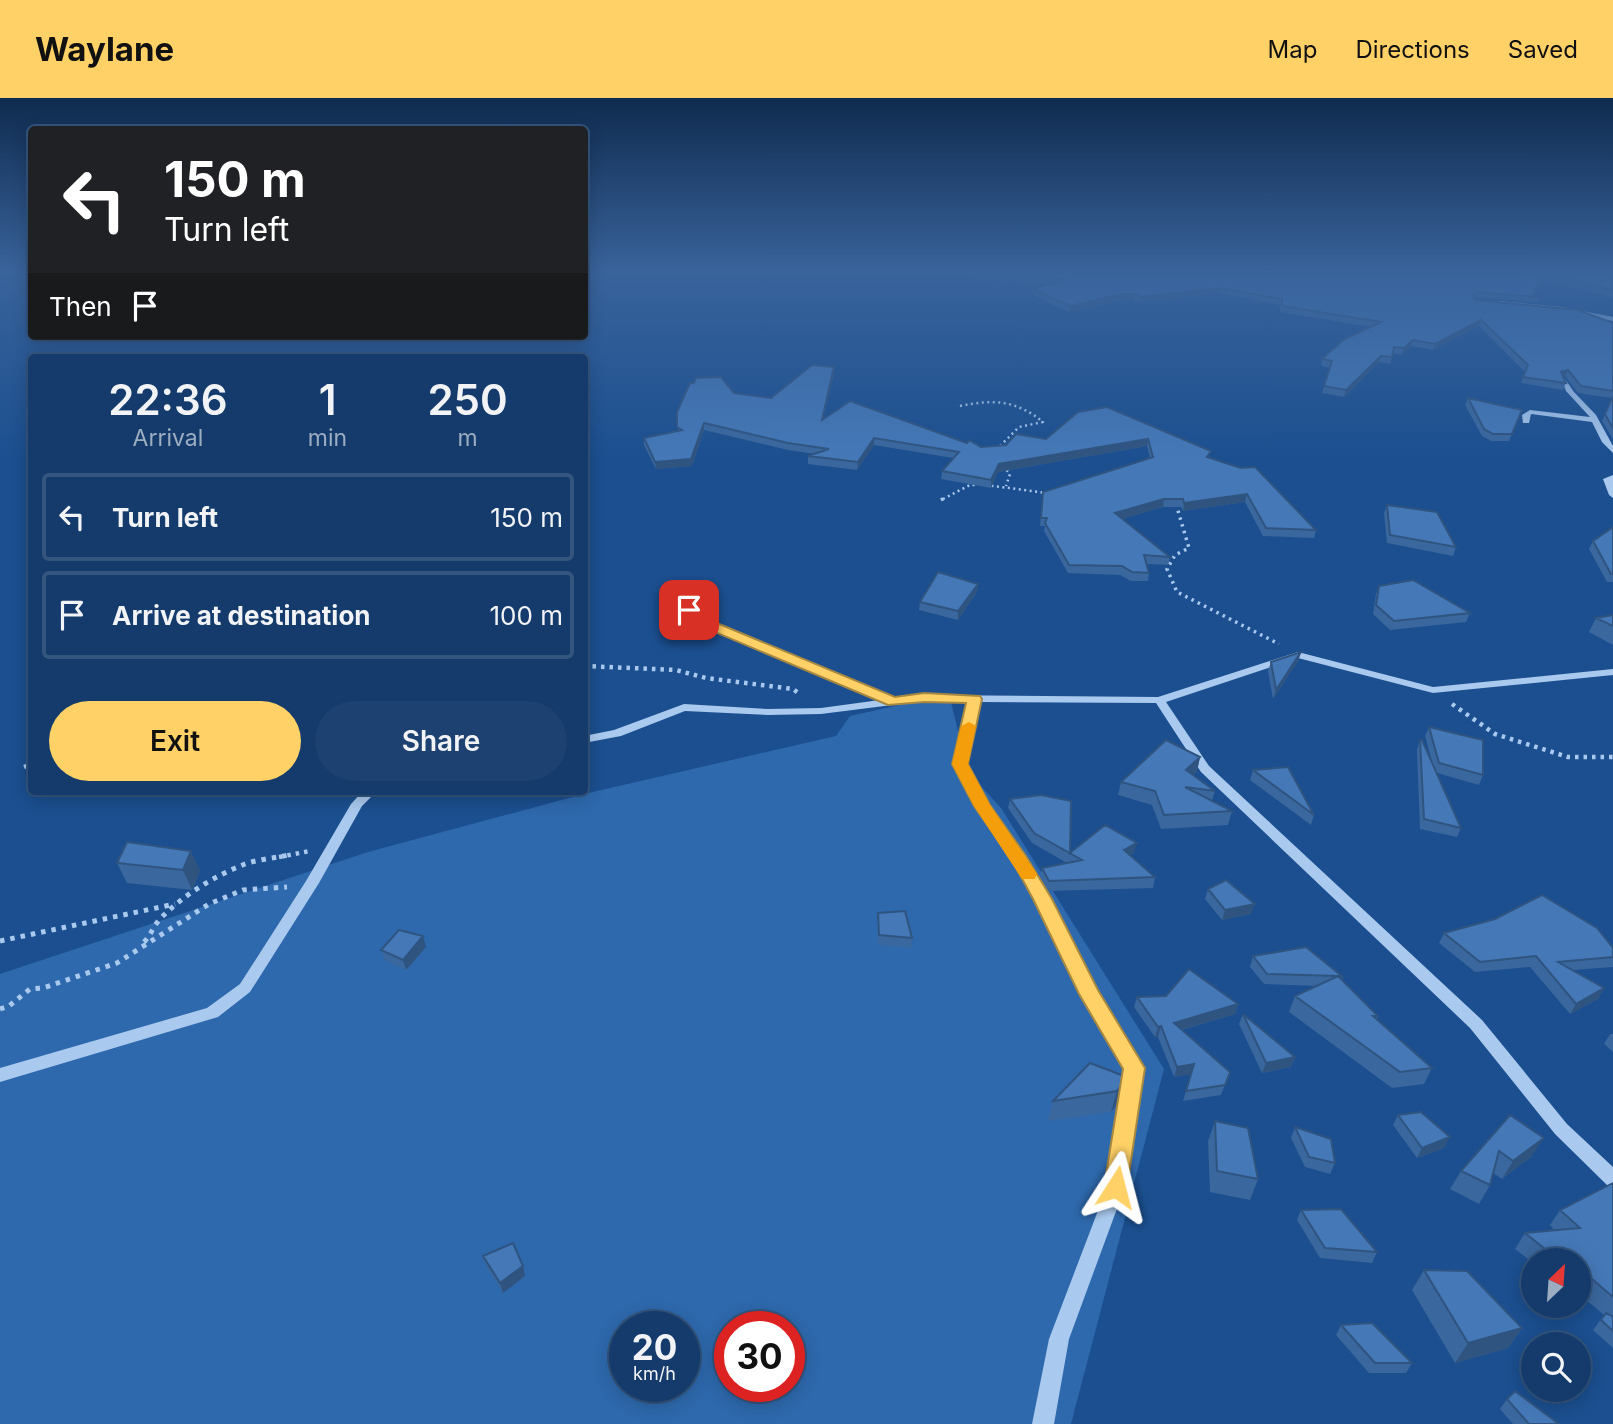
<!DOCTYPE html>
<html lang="en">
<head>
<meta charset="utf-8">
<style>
	body { margin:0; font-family:Inter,sans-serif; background:#1d4271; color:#f1f3f6; height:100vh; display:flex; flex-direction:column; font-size:26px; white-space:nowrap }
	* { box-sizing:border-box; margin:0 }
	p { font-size:23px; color:#9dadc1 }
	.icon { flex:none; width:38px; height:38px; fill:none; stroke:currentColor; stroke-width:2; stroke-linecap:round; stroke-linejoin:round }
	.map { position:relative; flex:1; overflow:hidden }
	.panel { position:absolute; left:28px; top:256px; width:560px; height:441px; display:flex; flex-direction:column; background:#143b6b; border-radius:7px; box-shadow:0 4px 18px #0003,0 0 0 2px #33557e }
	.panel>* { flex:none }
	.banner { position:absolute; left:28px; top:28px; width:560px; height:214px; border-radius:7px; box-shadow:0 4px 18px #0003,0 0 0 2px #33557e; background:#202124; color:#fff; overflow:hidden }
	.needle { width:46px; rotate:25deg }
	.buttons { position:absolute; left:1521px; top:1150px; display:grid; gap:14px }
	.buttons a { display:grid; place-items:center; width:70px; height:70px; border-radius:50%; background:#143b6b; box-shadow:0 4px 18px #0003,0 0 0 2px #33557e; font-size:35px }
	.speed { position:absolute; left:609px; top:1213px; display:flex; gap:14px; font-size:35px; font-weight:700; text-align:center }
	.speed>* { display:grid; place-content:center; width:91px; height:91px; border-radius:50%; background:#143b6b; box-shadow:0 4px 18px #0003,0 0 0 2px #33557e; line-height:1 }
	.speed small { font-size:18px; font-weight:400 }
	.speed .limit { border:10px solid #d22; background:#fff; color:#111 }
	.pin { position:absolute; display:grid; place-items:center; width:60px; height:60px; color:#fff; margin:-30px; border-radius:14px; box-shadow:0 4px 10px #0006 }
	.me { position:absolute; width:77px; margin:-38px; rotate:9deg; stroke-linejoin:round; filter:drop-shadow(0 0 5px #0008) }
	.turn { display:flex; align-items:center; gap:24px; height:147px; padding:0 21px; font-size:32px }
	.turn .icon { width:91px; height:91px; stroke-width:2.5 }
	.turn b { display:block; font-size:49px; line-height:60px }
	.then { display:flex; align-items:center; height:66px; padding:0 21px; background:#0003; gap:14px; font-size:26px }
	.eta { display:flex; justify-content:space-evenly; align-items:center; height:119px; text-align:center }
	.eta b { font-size:42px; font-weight:600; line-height:49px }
	.action { display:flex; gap:14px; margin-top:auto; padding:14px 21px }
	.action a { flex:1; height:80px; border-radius:42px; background:#ffd166; color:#111; font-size:28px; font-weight:600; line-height:80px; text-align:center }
	.action a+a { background:#1d4271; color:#f1f3f6 }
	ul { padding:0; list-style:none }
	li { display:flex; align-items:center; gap:21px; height:88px; margin:0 14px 10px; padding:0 7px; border:4px solid #33557e; border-radius:7px }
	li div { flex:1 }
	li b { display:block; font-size:26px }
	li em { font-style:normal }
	header { display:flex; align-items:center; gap:42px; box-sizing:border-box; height:98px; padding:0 35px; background:#ffd166; color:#111 }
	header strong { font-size:33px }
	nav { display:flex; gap:38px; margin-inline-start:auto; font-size:24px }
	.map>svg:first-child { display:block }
	.green { fill:#2e69ad; fill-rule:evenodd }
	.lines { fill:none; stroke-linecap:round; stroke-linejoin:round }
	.path-far3 { stroke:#a9c9ee; stroke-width:2.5; stroke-dasharray:2 3.5; stroke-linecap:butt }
	.path-far2 { stroke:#a9c9ee; stroke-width:3.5; stroke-dasharray:2.5 4.5; stroke-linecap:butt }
	.path-far1 { stroke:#a9c9ee; stroke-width:4.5; stroke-dasharray:3.5 5; stroke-linecap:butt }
	.path { stroke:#a9c9ee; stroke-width:5; stroke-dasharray:4.5 6; stroke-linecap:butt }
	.minor { fill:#a9c9ee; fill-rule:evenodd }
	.wall { fill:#3a679d }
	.shaded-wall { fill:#305480 }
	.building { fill:#4478b7; stroke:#305480; stroke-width:2 }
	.route { fill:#ffd166; stroke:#a68842; stroke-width:2 }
	.slow { fill:#f59e0b }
</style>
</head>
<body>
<header>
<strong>Waylane</strong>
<nav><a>Map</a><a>Directions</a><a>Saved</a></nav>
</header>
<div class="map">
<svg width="1613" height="1326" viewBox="0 0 1613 1326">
	<rect width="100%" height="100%" fill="#1b4f8f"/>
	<!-- green -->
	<path class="green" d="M949 596 968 674 1001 710 1164 971 1071 1326H0V876L368 754 584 696 836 638 850 618ZM625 1228H684V1288H625ZM730 1228H789V1288H730Z"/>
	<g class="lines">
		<!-- path-far3 -->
		<path class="path-far3" d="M960 308C994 301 1016 302 1043 324L1019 329 997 351
			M1003 368 1010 376 1006 388
			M986 387 1047 395
			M943 401 970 387H977"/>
		<!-- path-far2 -->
		<path class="path-far2" d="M941 402 946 399
			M1176 406 1189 450 1175 457 1167 471 1177 494 1279 546"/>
		<!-- path-far1 -->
		<path class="path-far1" d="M584 568 676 572 706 580 793 591 801 597
			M1452 606 1495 636 1568 659H1613
			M24 669 32 666
			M279 759 310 753"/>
		<!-- path -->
		<path class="path" d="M0 843 175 806
			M144 844C151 837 153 829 159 822 182 798 214 778 245 766 259 761 275 760 288 757
			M0 911 9 908 30 891 43 890 117 865 209 806 243 792 287 789"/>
		<!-- minor -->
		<path class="minor" d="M1499 203 1562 209 1613 219V223L1562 213 1497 206Z
			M1561 281H1565L1574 294 1596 317 1613 348V355L1602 344 1592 324 1531 316 1529 325H1523L1522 317 1530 312 1590 319 1566 293Z
			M1613 377V400L1609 397 1603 381Z
			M684 492 689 495 694 511 712 524 895 600 924 597 1158 599 1298 554 1433 589 1613 571V577L1433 595 1298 560 1166 604 1209 668 1482 922 1567 1026 1613 1069V1089L1607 1087 1555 1036 1470 930 1201 674 1156 605 980 604 966 666 996 719 1025 759 1061 821 1096 894 1142 970 1125 1089 1069 1241 1054 1326H1032L1049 1241 1107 1089 1126 971 1081 896 1047 821 1014 764 983 721 954 666 969 604 924 603 821 616 768 617 685 613 621 638 584 645V638L614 632 684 606 768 611 821 610 880 602 704 528 685 514 679 495Z
			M363 693H377L362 708 319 785 250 894 218 919 0 984V970L207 910 240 886 306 783 351 706Z"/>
	</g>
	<!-- wall -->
	<path class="wall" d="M968 175H1613V199L1539 181 1534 197 1540 199 1538 204 1475 199 1474 200 1475 202 1613 225V341L1602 323 1612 300 1578 295 1565 278 1563 279 1566 285 1563 292 1521 285 1525 274 1479 228 1433 252 1411 248 1402 257 1393 255 1390 266 1379 264 1344 299 1322 295 1330 270 1321 268 1322 261 1371 229 1280 214V207L1219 195 1139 204 1134 201 1121 202 1069 214 1033 197V191L1050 186 983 181Z
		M834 276 823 321 967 345 981 349 1006 347 1046 341 1078 314 1210 359 1316 432 1314 440 1263 438 1245 404 1183 413 1181 409H1163L1122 421 1170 459 1168 467 1147 466 1149 475 1148 483H1131L1120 477 1068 475 1044 433 1045 428H1040L1043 394 1150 360 1147 348 998 374 991 390 941 381 942 373 953 360 874 347 857 372 808 366V358L815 356 788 352 704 332 692 368 656 371 644 347V340L678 333 677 314 771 300Z
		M1468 300 1522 312 1509 343H1491L1482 338 1465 307Z
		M1387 407 1456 449 1453 458 1387 445 1384 415Z
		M1613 429V484H1607L1589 451 1593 443Z
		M1379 488 1470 515 1466 524 1390 532 1373 516 1376 496Z
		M977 494 958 522 919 512 920 504Z
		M1613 517V547L1589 534 1596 520Z
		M1301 554 1298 563 1273 601 1268 573 1271 564Z
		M1429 629 1483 677 1479 687 1437 675 1461 730 1457 739 1420 731 1417 652 1420 642 1432 664 1425 638Z
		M1200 659 1197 673 1193 677 1215 693 1212 703 1232 713 1228 727 1161 731 1152 707 1118 697 1121 684Z
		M1253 672 1314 717 1311 727 1250 682Z
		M1010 701 1070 755H1134L1130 757 1155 779 1153 790 1048 793 1040 780 1042 770 1067 765 1032 745 1008 710Z
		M117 765 200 773 192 792 127 785Z
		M1208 791 1251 816 1222 822 1205 801Z
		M878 815 912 840 911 850 878 847Z
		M1444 835 1613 850V869L1573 872 1604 890 1598 901 1570 916 1530 869 1475 874 1439 845Z
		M426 849 406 872 385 862 381 852Z
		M1253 858 1343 879 1342 882 1378 918 1377 921 1432 970 1424 986 1392 990 1289 914 1295 898 1316 888 1264 886 1250 869Z
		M1137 899 1238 906 1235 916 1182 932 1230 974 1221 997 1183 1003 1191 976 1174 979 1158 939H1155L1134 909Z
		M1243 916 1295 959 1291 969 1262 975 1239 926Z
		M1610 936H1613V954L1604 946Z
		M1123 985 1118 1006 1111 1014 1048 1023 1053 1003Z
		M1398 1017 1444 1050 1417 1060 1393 1027Z
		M1510 1017 1532 1058 1502 1081 1493 1075 1490 1087 1479 1106 1450 1091 1461 1073Z
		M1215 1023 1258 1081 1250 1102 1210 1094 1208 1043Z
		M1295 1029 1335 1065 1330 1076 1305 1069 1291 1040Z
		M1613 1086V1250L1593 1232 1604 1217 1578 1195V1162H1533V1165L1515 1151 1525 1135 1555 1133 1550 1127 1560 1112Z
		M1301 1112 1377 1154 1372 1165 1320 1160 1297 1122Z
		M483 1158 525 1178 503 1195 486 1168Z
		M1424 1172 1522 1230 1508 1250 1455 1265 1412 1192Z
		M1341 1227 1412 1265 1406 1275H1369L1336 1237Z
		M1507 1301 1559 1326H1513L1500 1311Z"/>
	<!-- shaded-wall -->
	<path class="shaded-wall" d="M1220 190 1219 195 1139 204 1140 199Z
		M1122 196H1135L1134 201 1121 202 1069 214 1070 208Z
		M1481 222 1479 228 1433 252 1435 246Z
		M1413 242 1411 248 1402 257 1404 250Z
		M1381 258 1379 264 1344 299 1346 292Z
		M834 269V276L821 329 822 322Z
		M1568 272 1565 278 1558 280 1561 274Z
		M704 325V332L692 368 656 371 655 364Z
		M874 340V347L857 372 858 364Z
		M1148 341 1147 348 998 374 991 390V382L999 366Z
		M1247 396 1245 404 1183 413 1184 405Z
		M1164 401 1163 409 1113 424 1115 415Z
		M978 486 977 494 958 522V513Z
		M1301 554 1298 563 1273 601 1276 592Z
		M1200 659 1197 673 1183 686 1186 672Z
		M1137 745 1134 755 1122 762 1124 752Z
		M191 753 200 773 192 792 183 772Z
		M1255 806 1251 816 1222 822 1225 812Z
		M423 838 426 849 406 872 403 862Z
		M1604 890 1598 901 1570 916 1576 906Z
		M1238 906 1235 916 1171 935 1174 925Z
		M1161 928 1158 939H1155L1158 929Z
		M1295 959 1291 969 1262 975 1266 965Z
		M1194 966 1191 976 1174 979 1177 969Z
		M1123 985 1118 1006 1111 1014 1117 993Z
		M1450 1039 1444 1050 1417 1060 1422 1050Z
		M1544 1040 1532 1058 1502 1081 1513 1063Z
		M523 1168 525 1178 503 1195 500 1185Z
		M1522 1230 1508 1250 1455 1265 1468 1245Z"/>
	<!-- building -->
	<path class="building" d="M983 175H1613V192L1541 176 1534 197 1540 199 1477 194 1473 198 1475 202 1578 212 1613 225V293L1581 288 1568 272 1561 274 1566 285 1523 279 1528 267 1481 222 1435 246 1413 242 1404 250 1394 249 1392 259 1381 258 1346 292 1324 288 1332 263 1322 261 1343 242 1381 224 1282 208V201L1220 190 1140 199 1135 196H1122L1070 208 1033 191 1065 182Z
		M812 267 834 269 822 322 850 303 967 345 969 342 981 349 1006 347 1016 336 1046 341 1078 314 1107 309 1211 353 1207 359 1241 370 1255 369 1316 432 1266 430 1247 396 1184 405 1183 401H1164L1115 415 1170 459 1144 457 1149 475 1132 474 1122 468 1069 467 1045 425 1047 420H1041L1043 394 1153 359 1148 341 999 366 991 382 942 373 959 354 874 340 858 364 808 358 829 351 788 345 704 325 691 361 655 364 644 340 682 332 677 329V314L690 285H694L696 280 721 279 734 295 771 300Z
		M1613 298V330L1605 316Z
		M1468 300 1522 312 1512 336H1493L1484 331Z
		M1387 407 1437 414 1456 449 1390 437Z
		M1613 429V476H1611L1593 443Z
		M938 474 978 486 958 513 920 504Z
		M1413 482 1470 515 1394 523 1376 507 1379 488Z
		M1613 517V528L1596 520Z
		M1301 554 1293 566 1276 592 1271 564Z
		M1429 629 1483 642V677L1439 665Z
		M1166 642 1200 659 1186 672 1215 693 1185 689 1232 713 1164 717 1155 693 1121 684Z
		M1420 642H1422L1461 730 1424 721Z
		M1288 669 1314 717 1253 672Z
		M1041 697 1071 703 1070 755 1105 727 1137 745 1124 752 1155 779 1049 783 1042 770 1082 762 1034 735 1010 701Z
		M127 744 191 753 183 772 117 765Z
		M1226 782 1255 806 1225 812 1208 791Z
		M1542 797 1597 830 1613 850V859L1558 864 1604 890 1576 906 1536 858 1480 864 1444 835 1495 821Z
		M905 813 912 840 879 837 878 815Z
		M399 832 423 838 403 862 381 852Z
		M1306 849 1343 879 1338 878 1267 876 1253 858Z
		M1189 871 1238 906 1174 925 1230 974 1225 987 1186 993 1194 966 1177 969 1161 928 1158 929 1137 899 1166 898Z
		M1338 878 1378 918H1373L1432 970 1400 974 1295 898Z
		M1243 916 1295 959 1266 965Z
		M1090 965 1124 978 1123 985 1117 993 1053 1003Z
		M1421 1014 1450 1039 1422 1050 1398 1017Z
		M1510 1017 1544 1040 1513 1063 1499 1053 1490 1087 1461 1073Z
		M1215 1023 1248 1030 1258 1081 1217 1073Z
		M1295 1029 1331 1041 1335 1065 1309 1059Z
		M1613 1085V1199L1578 1169V1162H1570L1567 1159 1559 1162 1525 1135 1580 1130 1560 1112Z
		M1341 1111 1377 1154 1325 1150 1301 1112Z
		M513 1145 523 1168 500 1185 483 1158Z
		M1424 1172 1467 1173 1522 1230 1468 1245Z
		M1606 1215 1613 1219V1233L1601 1222Z
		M1372 1225 1412 1265H1375L1341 1227Z
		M1515 1293 1559 1326H1529L1507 1301Z"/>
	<!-- sky -->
	<linearGradient id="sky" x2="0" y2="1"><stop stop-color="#0f2b4f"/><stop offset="0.48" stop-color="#39639b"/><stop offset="1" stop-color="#39639b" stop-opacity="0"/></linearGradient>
	<rect width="1613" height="361" fill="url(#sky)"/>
	<!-- route -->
	<path class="route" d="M689 508 712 523 895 599 924 595 980 598 982 601 968 666 990 707 1026 758 1052 801 1098 892 1145 970 1127 1089 1124 1096 1116 1099 1107 1096 1104 1089 1123 971 1079 896 1033 801 1013 764 974 708 952 666 966 605 924 604 888 607 703 529 683 512Z"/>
	<!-- slow -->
	<path class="slow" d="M969 624 976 628 968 666 990 707 1037 776 1035 781H1022L974 708 952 666 961 628Z"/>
</svg>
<div class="buttons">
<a><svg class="needle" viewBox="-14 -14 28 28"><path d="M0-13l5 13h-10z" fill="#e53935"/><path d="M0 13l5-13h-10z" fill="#9dadc1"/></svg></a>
<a><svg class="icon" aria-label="search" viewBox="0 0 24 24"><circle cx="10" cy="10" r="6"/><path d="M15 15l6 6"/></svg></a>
</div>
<div class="speed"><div>20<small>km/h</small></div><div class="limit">30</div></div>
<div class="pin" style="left:689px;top:512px;background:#d93025"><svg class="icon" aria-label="arrive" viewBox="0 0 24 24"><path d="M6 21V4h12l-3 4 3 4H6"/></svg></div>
<svg class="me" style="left:1116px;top:1089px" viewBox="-20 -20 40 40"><path d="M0-17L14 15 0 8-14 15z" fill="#ffd166" stroke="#fff" stroke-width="4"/></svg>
<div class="banner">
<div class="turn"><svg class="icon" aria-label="left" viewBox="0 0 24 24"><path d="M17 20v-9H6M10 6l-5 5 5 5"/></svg><div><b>150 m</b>Turn left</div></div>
<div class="then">Then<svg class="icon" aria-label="arrive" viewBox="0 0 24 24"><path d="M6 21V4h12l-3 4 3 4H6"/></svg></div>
</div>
<section class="panel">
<div class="eta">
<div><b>22:36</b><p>Arrival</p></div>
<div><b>1</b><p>min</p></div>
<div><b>250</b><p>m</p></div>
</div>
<ul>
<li><svg class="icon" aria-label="left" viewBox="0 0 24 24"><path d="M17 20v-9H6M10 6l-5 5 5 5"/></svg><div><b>Turn left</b></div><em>150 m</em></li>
<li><svg class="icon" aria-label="arrive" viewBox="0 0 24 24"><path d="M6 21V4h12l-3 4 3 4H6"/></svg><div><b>Arrive at destination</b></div><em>100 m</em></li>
</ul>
<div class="action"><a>Exit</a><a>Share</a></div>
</section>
</div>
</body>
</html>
